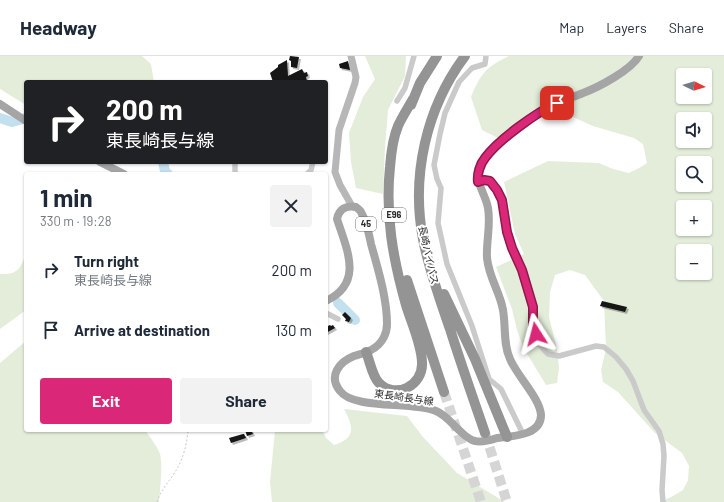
<!DOCTYPE html>
<html lang="en">
<head>
<meta charset="utf-8">
<style>
	body { margin:0; font-family:Barlow,"Noto Sans JP",sans-serif; background:#f2f2f3; color:#1f2937; height:100vh; display:flex; flex-direction:column; font-size:15px; white-space:nowrap }
	* { box-sizing:border-box; margin:0 }
	p { font-size:13px; color:#747a83 }
	.icon { flex:none; width:22px; height:22px; fill:none; stroke:currentColor; stroke-width:2; stroke-linecap:round; stroke-linejoin:round }
	.map { position:relative; flex:1; overflow:hidden }
	.drawer { position:absolute; left:24px; top:116px; width:304px; height:260px; display:flex; flex-direction:column; background:#fff; border-radius:4px; box-shadow:0 1px 3px #0004 }
	.drawer>* { flex:none }
	.hud { position:absolute; left:24px; top:24px; width:304px; height:84px; border-radius:4px; box-shadow:0 1px 3px #0004; background:#202124; color:#fff; overflow:hidden }
	.needle { width:26px; rotate:95deg }
	.tools { position:absolute; left:676px; top:12px; display:grid; gap:8px }
	.tools a { display:grid; place-items:center; width:36px; height:36px; border-radius:4px; background:#fff; box-shadow:0 1px 3px #0004; font-size:20px }
	.pin { position:absolute; display:grid; place-items:center; width:34px; height:34px; color:#fff; margin:-17px; border-radius:8px; box-shadow:0 2px 6px #0006 }
	.me { position:absolute; width:44px; margin:-22px; rotate:351deg; stroke-linejoin:round; filter:drop-shadow(0 0 3px #0008) }
	.turn { display:flex; align-items:center; gap:14px; height:84px; padding:0 16px; font-size:18px }
	.turn .icon { width:52px; height:52px; stroke-width:2.5 }
	.turn b { display:block; font-size:28px; line-height:34px }
	.round { display:grid; place-items:center; flex:none; width:42px; height:42px; border-radius:4px; background:#f2f2f3 }
	.summary { display:flex; align-items:center; justify-content:space-between; height:68px; padding:0 16px }
	h1 { font-size:24px; font-weight:700; line-height:30px }
	.button { display:flex; gap:8px; margin-top:auto; padding:8px 16px }
	.button a { flex:1; height:46px; border-radius:4px; background:#db2777; color:#fff; font-size:16px; font-weight:700; line-height:46px; text-align:center }
	.button a+a { background:#f2f2f3; color:#1f2937 }
	ul { padding:0; list-style:none }
	li { display:flex; align-items:center; gap:12px; height:60px; padding:0 16px }
	li div { flex:1 }
	li b { display:block; font-size:15px }
	li em { font-style:normal }
	header { display:flex; align-items:center; gap:24px; box-sizing:border-box; height:56px; padding:0 20px; background:#fff; border-bottom:1px solid #e0e1e3 }
	header strong { font-size:19px }
	nav { display:flex; gap:22px; margin-inline-start:auto; font-size:14px }
	.map>svg:first-child { display:block }
	.green { fill:#e4edd9; fill-rule:evenodd }
	.lines { fill:none; stroke-linecap:round; stroke-linejoin:round }
	.river { stroke:#c3e0ee; stroke-width:10 }
	.building { fill:#141414; filter:url(#shadow) }
	.highway-tunnel { stroke:#d5d5d5; stroke-width:10; stroke-dasharray:10 5; stroke-linecap:butt }
	.path { stroke:#cacaca; stroke-width:1; stroke-dasharray:2 2; stroke-linecap:butt }
	.street { stroke:#cacaca; stroke-width:5.5 }
	.secondary { stroke:#b7b7b7; stroke-width:7 }
	.primary { stroke:#a5a5a5; stroke-width:8 }
	.highway { stroke:#949494; stroke-width:10 }
	.route-casing { stroke:#8e194d; stroke-width:10 }
	.route { stroke:#db2777; stroke-width:7 }
	.labels { text-anchor:middle; stroke-width:4; stroke-linejoin:round; paint-order:stroke }
	.shield { fill:#fff; stroke:#6c6c6c; stroke-width:1 }
	.shield-label { font-size:9px; font-weight:bold; fill:#2d2d2d }
	.street-label { font-size:10px; fill:#2d2d2d; stroke:#fff }
</style>
</head>
<body>
<header>
<strong>Headway</strong>
<nav><a>Map</a><a>Layers</a><a>Share</a></nav>
</header>
<div class="map">
<svg width="724" height="446" viewBox="0 0 724 446">
	<defs>
		<filter id="shadow"><feDropShadow dx="2" dy="2" stdDeviation="0" flood-color="#0004"/></filter>
	</defs>
	<rect width="100%" height="100%" fill="#fff"/>
	<!-- green -->
	<path class="green" d="M0 0H142L151 8 154 26H26V49L0 33Z
		M365 0H406L405 20 388 54 385 91 383 138 356 132 351 106 349 77 363 41 375 23Z
		M509 0H724V446H661L673 440 683 434 688 424 689 410 682 397 654 376 618 336 603 326 601 314 606 293 604 245 585 219 570 214 555 219 550 236 549 261 557 293 559 312 557 327 546 329 523 291 517 274 512 253 496 211 524 198 515 178 504 126 548 105 599 107 613 113 629 117 641 111 647 107 643 88 634 82 593 70 573 61 549 56 531 63 514 75 498 82 482 74 471 41C481 17 486 11 509 0ZM683 19H705V41H683ZM683 63H705V85H683ZM683 107H705V129H683ZM683 151H705V173H683ZM683 195H705V217H683Z
		M26 197V254L0 273V218C18 219 21 212 26 197Z
		M26 285V374H145C150 381 157 390 160 398 163 409 160 434 159 446H0V307Z
		M344 353 407 360 423 381 457 417 505 446H272L270 426 275 374H322L326 382 334 389C357 382 353 370 344 353Z"/>
	<g class="lines">
		<!-- river -->
		<path class="river" d="M0 62 12 66 26 62
			M163 106 165 115 168 118
			M338 247 355 264"/>
	</g>
	<!-- building -->
	<path class="building" d="M290 0 299 1 297 12 291 11V5L289 4Z
		M287 4 288 20 302 13 304 17 307 16 308 20 306 21 307 25 273 26 270 17 278 11V9Z
		M348 5 350 14 340 12 339 8Z
		M602 245 627 251 625 256 600 250Z
		M345 256 351 262 349 266 345 265 346 263 342 259Z
		M330 269 331 270 333 269 335 272 326 277V271Z
		M245 374H251L253 378 247 380Z
		M243 378H244L246 382 231 387 229 382Z"/>
	<g class="lines">
		<!-- highway-tunnel -->
		<path class="highway-tunnel" d="M444 336 481 446
			M485 377 507 446"/>
		<!-- path -->
		<path class="path" d="M157 446C160 435 169 426 175 416 183 404 187 388 188 374"/>
		<!-- street -->
		<path class="street" d="M486 0 485 8 472 12 459 26 445 57 440 78 434 109 437 123 441 132 438 167 447 208 472 270 489 323 501 333 523 378
			M397 45 405 32 414 0
			M235 106V118
			M307 118 311 114 313 106
			M478 126 484 124 490 125 497 134 502 144 507 176 512 192 522 214 533 251V269L539 287 544 294 548 298 559 300 596 290 604 291 616 301 626 313 633 325 644 354 659 375 663 388 664 400 662 434 663 446
			M326 257 338 263"/>
		<!-- secondary -->
		<path class="secondary" d="M351 0 356 21 355 27 339 74 335 116 340 129 352 150"/>
		<!-- primary -->
		<path class="primary" d="M0 48 26 65
			M100 106 124 118
			M326 245C364 227 347 194 337 163 339 153 346 149 356 151 359 154 360 153 362 158 367 167 369 178 371 188 378 213 387 242 387 268 387 273 386 277 384 281 381 287 377 291 371 294 366 297 360 298 354 300 339 306 328 320 340 335 354 354 412 345 436 355 446 359 452 368 460 375 464 379 470 384 475 385 482 387 491 384 497 382 512 380 541 380 541 359 540 342 517 320 510 303 503 288 506 271 503 254 500 236 489 222 487 202 486 186 491 169 488 152 486 139 475 127 479 113 482 103 491 96 498 89 512 75 529 62 545 53 557 46 571 42 583 37 599 31 631 14 639 0"/>
		<!-- highway -->
		<path class="highway" d="M465 0C426 52 411 120 423 183 429 214 440 244 450 273 461 308 473 342 485 377
			M411 49 420 27 437 0
			M407 224 444 336
			M444 238 475 303 507 381
			M366 296C370 305 372 320 379 327 396 344 423 329 422 307 422 289 411 266 406 249 393 203 385 159 390 111 391 98 393 82 398 70 402 61 408 52 413 43"/>
	</g>
	<g class="lines">
		<defs>
			<path id="route" d="M536 278 533 269V251L522 214 512 192 507 176 502 144 497 134 490 125 484 124 478 126C477 118 480 108 485 102 498 84 537 56 557 47"/>
		</defs>
		<!-- route casing -->
		<use href="#route" class="route-casing"/>
		<!-- route -->
		<use href="#route" class="route"/>
	</g>
	<g class="labels">
		<!-- shield labels -->
		<g class="shield">
			<rect x="382" y="152" width="24" height="14" rx="3"/>
			<rect x="356" y="161" width="20" height="14" rx="3"/>
		</g>
		<g class="shield-label">
			<text x="394" y="162">E96</text>
			<text x="366" y="171">45</text>
		</g>
		<!-- street labels -->
		<g class="street-label">
			<text transform="translate(429 199) rotate(77)" y="4">長崎バイパス</text>
			<text transform="translate(404 341) rotate(8)" y="4">東長崎長与線</text>
		</g>
	</g>
</svg>
<div class="tools">
<a><svg class="needle" viewBox="-14 -14 28 28"><path d="M0-13l5 13h-10z" fill="#e53935"/><path d="M0 13l5-13h-10z" fill="#747a83"/></svg></a>
<a><svg class="icon" aria-label="sound" viewBox="0 0 24 24"><path d="M4 9h4l5-4v14l-5-4H4zM17 9q2 3 0 6"/></svg></a>
<a><svg class="icon" aria-label="search" viewBox="0 0 24 24"><circle cx="10" cy="10" r="6"/><path d="M15 15l6 6"/></svg></a>
<a>+</a>
<a>−</a>
</div>
<div class="pin" style="left:557px;top:47px;background:#d93025"><svg class="icon" aria-label="arrive" viewBox="0 0 24 24"><path d="M6 21V4h12l-3 4 3 4H6"/></svg></div>
<svg class="me" style="left:536px;top:278px" viewBox="-20 -20 40 40"><path d="M0-17L14 15 0 8-14 15z" fill="#db2777" stroke="#fff" stroke-width="4"/></svg>
<div class="hud">
<div class="turn"><svg class="icon" aria-label="right" viewBox="0 0 24 24"><path d="M7 20v-9h11M14 6l5 5-5 5"/></svg><div><b>200 m</b>東長崎長与線</div></div>
</div>
<section class="drawer">
<div class="summary"><div><h1>1 min</h1><p>330 m · 19:28</p></div><a class="round"><svg class="icon" aria-label="close" viewBox="0 0 24 24"><path d="M6 6l12 12M18 6L6 18"/></svg></a></div>
<ul>
<li><svg class="icon" aria-label="right" viewBox="0 0 24 24"><path d="M7 20v-9h11M14 6l5 5-5 5"/></svg><div><b>Turn right</b><p>東長崎長与線</p></div><em>200 m</em></li>
<li><svg class="icon" aria-label="arrive" viewBox="0 0 24 24"><path d="M6 21V4h12l-3 4 3 4H6"/></svg><div><b>Arrive at destination</b></div><em>130 m</em></li>
</ul>
<div class="button"><a>Exit</a><a>Share</a></div>
</section>
</div>
</body>
</html>
